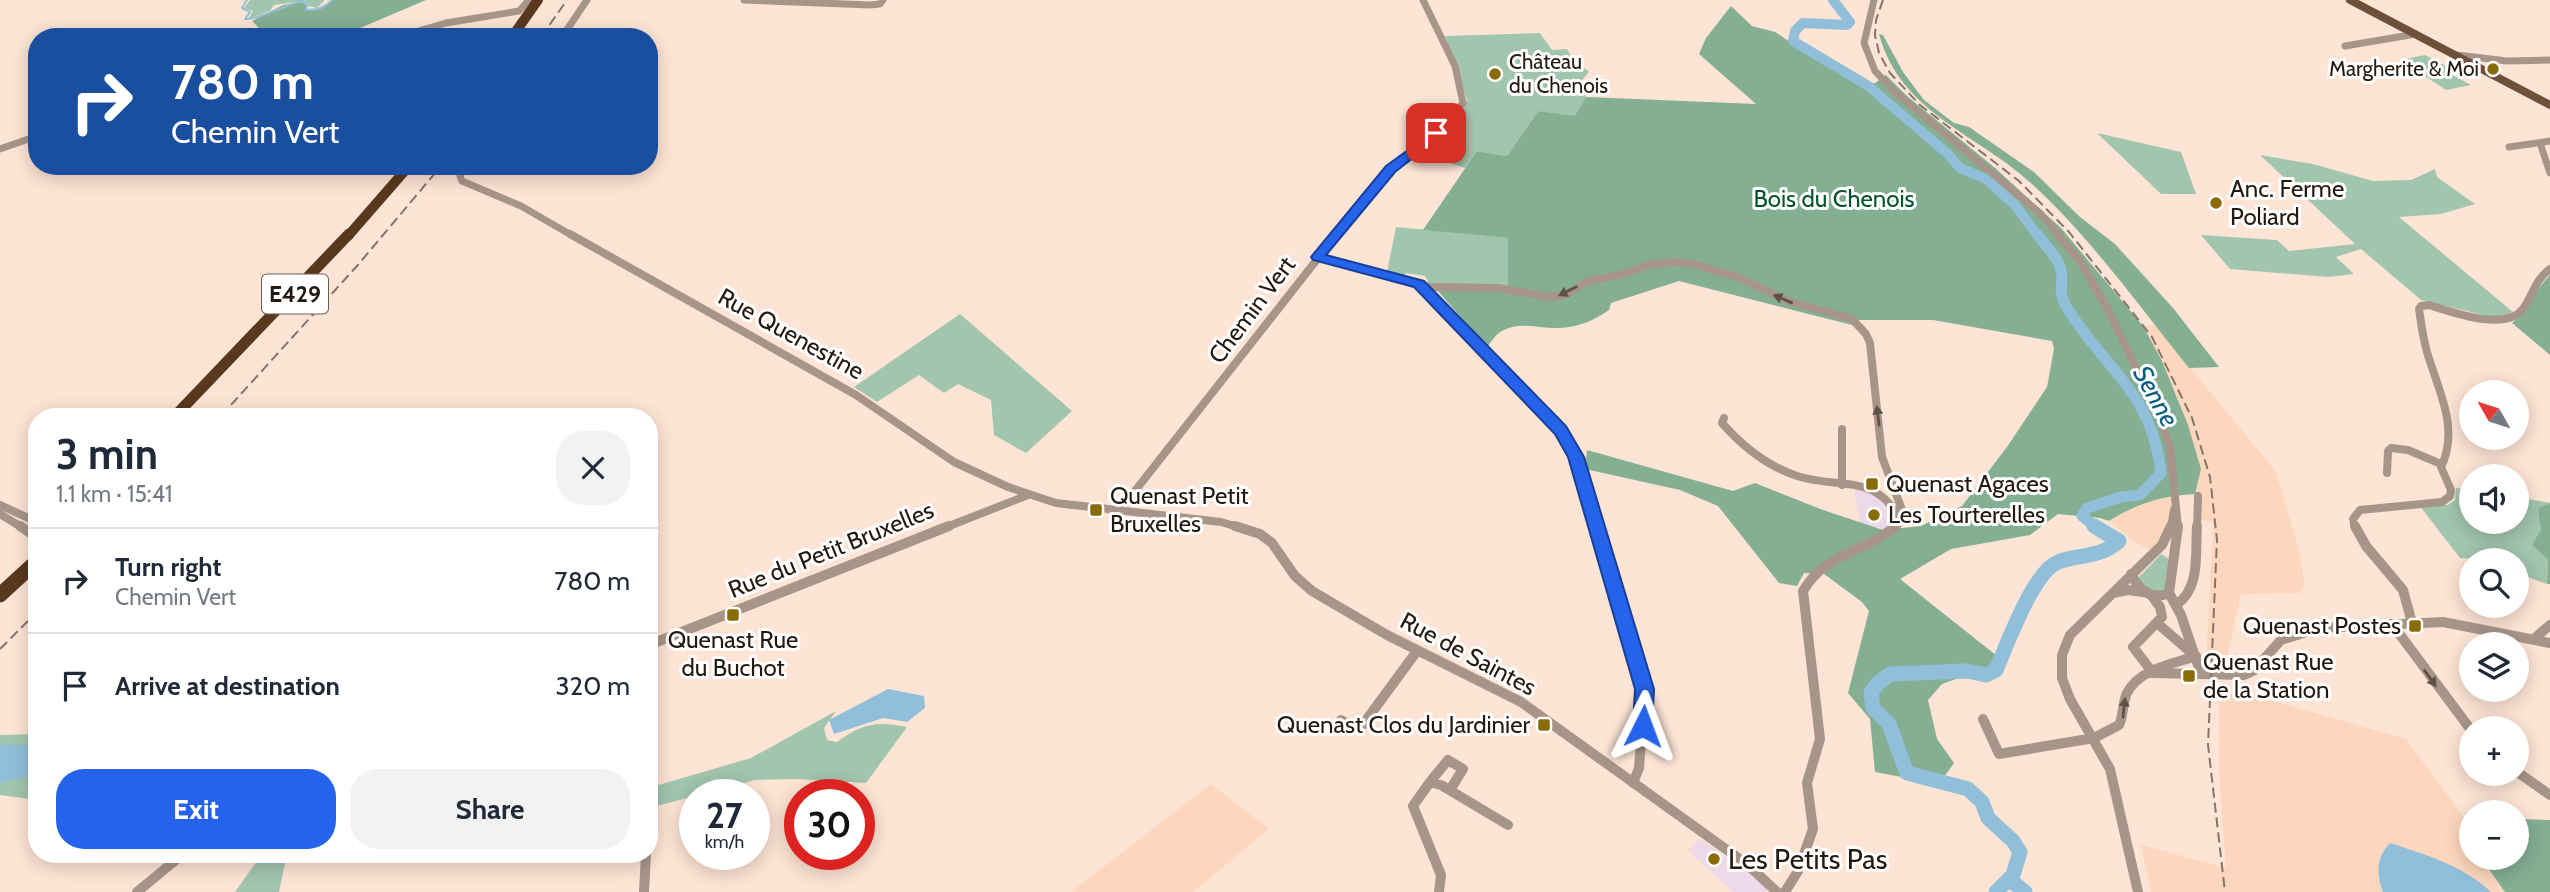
<!DOCTYPE html>
<html lang="en">
<head>
<meta charset="utf-8">
<style>
	body { margin:0; font-family:Cabin,sans-serif; background:#f2f2f3; color:#1f2937; height:100vh; display:flex; flex-direction:column; font-size:26px; white-space:nowrap }
	* { box-sizing:border-box; margin:0 }
	p { font-size:23px; color:#747a83 }
	.icon { flex:none; width:38px; height:38px; fill:none; stroke:currentColor; stroke-width:2; stroke-linecap:round; stroke-linejoin:round }
	.map { position:relative; flex:1; overflow:hidden }
	.side { position:absolute; left:28px; top:408px; width:630px; height:455px; display:flex; flex-direction:column; background:#fff; border-radius:28px; box-shadow:0 4px 18px #0003 }
	.side>* { flex:none }
	.banner { position:absolute; left:28px; top:28px; width:630px; height:147px; border-radius:28px; box-shadow:0 4px 18px #0003; background:#1a4fa0; color:#fff; overflow:hidden }
	.needle { width:46px; rotate:309deg }
	.buttons { position:absolute; left:2459px; top:380px; display:grid; gap:14px }
	.buttons a { display:grid; place-items:center; width:70px; height:70px; border-radius:50%; background:#fff; box-shadow:0 4px 18px #0003; font-size:35px }
	.speed { position:absolute; left:679px; top:779px; display:flex; gap:14px; font-size:35px; font-weight:700; text-align:center }
	.speed>* { display:grid; place-content:center; width:91px; height:91px; border-radius:50%; background:#fff; box-shadow:0 4px 18px #0003; line-height:1 }
	.speed small { font-size:18px; font-weight:400 }
	.speed .limit { border:10px solid #d22; background:#fff; color:#111 }
	.pin { position:absolute; display:grid; place-items:center; width:60px; height:60px; color:#fff; margin:-30px; border-radius:14px; box-shadow:0 4px 10px #0006 }
	.me { position:absolute; width:77px; margin:-38px; rotate:3deg; stroke-linejoin:round; filter:drop-shadow(0 0 5px #0008) }
	.turn { display:flex; align-items:center; gap:24px; height:147px; padding:0 28px; font-size:32px }
	.turn .icon { width:91px; height:91px; stroke-width:2.5 }
	.turn b { display:block; font-size:49px; line-height:60px }
	.round { display:grid; place-items:center; flex:none; width:74px; height:74px; border-radius:28px; background:#f2f2f3 }
	.head { display:flex; align-items:center; justify-content:space-between; height:119px; padding:0 28px }
	h1 { font-size:42px; font-weight:800; line-height:52px }
	.primary-button { display:flex; gap:14px; margin-top:auto; padding:14px 28px }
	.primary-button a { flex:1; height:80px; border-radius:28px; background:#2563eb; color:#fff; font-size:28px; font-weight:800; line-height:80px; text-align:center }
	.primary-button a+a { background:#f2f2f3; color:#1f2937 }
	ul { padding:0; list-style:none }
	li { display:flex; align-items:center; gap:21px; height:105px; padding:0 28px; border-top:2px solid #e0e1e3 }
	li div { flex:1 }
	li b { display:block; font-size:26px }
	li em { font-style:normal }
	.map>svg:first-child { display:block }
	.built { fill:#fcd7be }
	.education { fill:#edd9e7 }
	.green { fill:#a2c5ae }
	.forest { fill:#84af93 }
	.water { fill:#91bfd9 }
	.lines { fill:none; stroke-linecap:round; stroke-linejoin:round }
	.stream { stroke:#91bfd9; stroke-width:2 }
	.river-far2 { stroke:#91bfd9; stroke-width:10 }
	.river-far1 { stroke:#91bfd9; stroke-width:11 }
	.river { stroke:#91bfd9; stroke-width:15 }
	.minor-far2 { stroke:#a79589; stroke-width:7 }
	.minor-far1 { stroke:#a79589; stroke-width:8 }
	.minor { stroke:#a79589; stroke-width:10 }
	.major { stroke:#6e503b; stroke-width:8 }
	.highway-far2 { stroke:#59381e; stroke-width:10 }
	.highway-far1 { stroke:#59381e; stroke-width:11 }
	.highway { stroke:#59381e; stroke-width:15 }
	.rail { stroke:#857569; stroke-width:2; stroke-dasharray:10 5; stroke-linecap:butt }
	.oneway { fill:#5e5147 }
	.route { fill:#2563eb; stroke:#184099; stroke-width:2 }
	.poi-dot { fill:#896b09; stroke:#fff; stroke-width:2.5 }
	.labels { text-anchor:middle; stroke-width:6; stroke-linejoin:round; paint-order:stroke }
	.far-poi-label { font-size:21px; fill:#231911; stroke:#fff; text-anchor:start }
	.shield { fill:#fff; stroke:#655e58; stroke-width:2 }
	.shield-label { font-size:23px; font-weight:bold; fill:#231911 }
	.poi-label { font-size:24px; fill:#231911; stroke:#fff; text-anchor:start }
	.park-label { font-size:24px; fill:#07532f; stroke:#fff }
	.street-label { font-size:24px; fill:#231911; stroke:#fff }
	.water-label { font-size:26px; font-style:italic; fill:#085c80; stroke:#fff }
	.near-poi-label { font-size:28px; fill:#231911; stroke:#fff; text-anchor:start }
</style>
</head>
<body>
<div class="map">
<svg width="2550" height="892" viewBox="0 0 2550 892">
	<rect width="100%" height="100%" fill="#fde4d4"/>
	<!-- built -->
	<path class="built" d="M2155 325 2276 472 2297 543 2305 584 2300 593 2241 594 2224 671 2206 668 2213 523 2200 519 2195 494 2201 469 2177 397 2143 326Z
		M2177 487 2171 528 2153 551 2133 541 2110 521 2136 505Z
		M2219 692 2266 699 2406 739 2471 827V858H2492L2516 892H2151L2141 845 2226 868 2219 770Z
		M1211 784 1269 829 1193 892H1071Z"/>
	<!-- education -->
	<path class="education" d="M1854 489 1878 496 1890 509 1889 526 1883 530 1860 523Z
		M1700 839 1764 883 1767 892H1733L1688 850Z"/>
	<!-- green -->
	<path class="green" d="M250 0H325L317 8 308 6 304 1 274 5 270 11 248 19 253 11 244 8Z
		M1540 33 1552 50 1567 49 1576 64 1589 71 1581 82 1586 97 1576 117 1538 111 1507 156 1477 151 1465 168 1416 152C1435 138 1460 123 1467 100L1445 36Z
		M2425 55 2452 69 2445 71 2471 85 2446 90 2400 60Z
		M2097 133 2181 152 2196 194H2161Z
		M2260 155 2313 164 2373 181 2411 180 2435 169 2437 177 2475 204 2441 214 2399 217 2513 312 2505 318 2492 317 2421 300 2361 249 2336 257 2354 274 2328 277 2230 269 2201 235 2277 240 2289 251 2355 244Z
		M1396 227 1509 238 1508 286 1446 287 1429 283 1425 276 1406 273 1404 276 1387 272Z
		M960 314 1072 411 1026 453 994 435 991 400 958 384 944 393 919 375 877 402 854 387Z
		M2456 488 2471 490V522H2516L2517 497 2550 503 2538 509 2548 559 2547 584 2517 573 2516 560 2460 558 2419 505H2448L2455 500Z
		M2161 554 2169 559 2166 589 2158 594 2139 583V577Z
		M836 711 824 728 827 740 837 742C863 723 876 721 907 727L866 783 798 779 755 780 653 807 655 786 751 758Z
		M37 734V800L0 795V735Z
		M262 854H287L279 892H235Z"/>
	<!-- forest -->
	<path class="forest" d="M332 0H426L339 37H268L252 21 283 5 302 2 306 5V10C317 11 325 9 332 0Z
		M1731 6 1752 26 1775 32 1826 66 1860 83H1875L1886 75 1907 96 1994 167 2061 228 2143 326 2162 361 2188 425 2201 469 2195 494C2161 496 2138 503 2109 521L2100 518 2058 514 2030 535 1951 549 1900 579 1997 656 1989 667 1942 684 1928 700 1937 739 1954 763 1939 784 1875 772 1870 719 1848 693 1869 611 1862 602 1824 574 1804 573 1797 586 1779 583 1718 506 1680 490 1585 469 1587 450 1733 491 1755 483 1823 510 1883 530 1921 526 1962 506 2007 447 2047 387 2054 349 2052 341 1933 320H1857L1856 326 1679 281 1611 303 1609 310C1592 322 1574 329 1552 328 1535 327 1518 322 1502 331 1496 334 1491 342 1487 347L1437 290 1508 286V238L1423 230 1477 151 1507 156 1538 111 1575 116 1586 97 1756 104 1699 54 1706 38Z
		M1879 34 1883 35 1903 72 1924 100 1954 123 1969 127 2034 172 2080 217 2115 244 2173 308 2219 367 2189 368C2139 306 2091 238 2032 184 1978 134 1900 113 1879 34Z
		M2550 275V355L2512 323C2530 309 2533 292 2550 275Z
		M2550 503V584H2547L2548 559 2532 545 2541 530 2538 508Z
		M2517 819 2550 820V892H2505L2481 858H2516Z"/>
	<!-- water -->
	<path class="water" d="M888 689 924 696 925 708 907 722 883 718 834 734 829 720Z
		M5 744 37 746V774L0 783V747Z
		M2390 843C2424 854 2464 866 2491 892H2383C2376 873 2376 858 2390 843Z"/>
	<g class="lines">
		<!-- stream -->
		<path class="stream" d="M247 0 242 8 250 12 245 19C255 21 288 4 302 1L307 5 306 10C317 10 325 8 332 0"/>
		<!-- river-far2 -->
		<path class="river-far2" d="M1833 0 1850 22 1847 25 1803 23 1795 31 1793 41 1867 85 1947 153 1960 168 1986 179 2015 205 2038 236"/>
		<!-- river-far1 -->
		<path class="river-far1" d="M2037 234C2044 244 2058 257 2061 270 2065 288 2055 289 2069 311 2108 372 2152 393 2161 473L2140 495 2121 497 2087 508 2082 516 2097 528"/>
		<!-- river -->
		<path class="river" d="M2011 881 2025 892
			M1996 892 2013 875 2020 852 2013 841 1988 818 1982 802 1968 789 1907 773 1889 724 1873 708 1871 693 1877 684 1890 674 1967 671 1986 675 1996 670C2007 645 2033 572 2058 562 2079 554 2101 558 2119 541L2094 526"/>
		<!-- minor-far2 -->
		<path class="minor-far2" d="M744 0 870 5 880 4 883 0
			M1874 0 1864 43 1875 71 1897 94 2041 214 2059 236
			M398 37 446 23 519 11 529 0
			M562 37 587 0
			M2345 46 2416 34
			M2457 55 2507 61 2550 60
			M2540 143 2550 173
			M2509 147 2550 141
			M0 149 37 136
			M466 166 460 176 462 181 521 206 573 236
			M1335 236 1385 176 1443 126 1463 103 1455 66 1423 0"/>
		<!-- minor-far1 -->
		<path class="minor-far1" d="M570 234 856 395 954 462 1008 487 1056 503 1221 522 1241 528
			M2057 234 2082 264 2109 312 2158 413 2170 446 2178 528
			M1317 257 1430 287 1498 288 1549 297 1565 295 1588 281 1624 274 1648 265 1675 262 1693 264 1740 278 1788 301 1852 319 1866 334 1870 343 1882 457 1904 515 1894 528
			M1420 285 1561 430 1576 457 1597 528
			M1724 418 1722 423C1743 447 1767 466 1797 476 1841 490 1877 472 1901 522
			M1842 429V485
			M2387 473 2388 451 2391 448 2408 450 2441 464
			M0 505 37 522
			M1120 510 1337 234
			M0 514 23 528
			M944 528 1028 495
			M2171 528 2174 510
			M2197 528 2198 496
			M2355 528 2353 519 2360 510 2442 502 2450 496 2451 490 2441 467C2460 428 2438 390 2427 352 2423 338 2421 323 2419 309L2421 306 2429 305C2452 312 2505 332 2523 309 2533 295 2535 280 2550 269"/>
		<!-- minor -->
		<path class="minor" d="M20 526 32 534
			M1235 526 1260 534 1272 543 1295 576 1312 591 1387 635 1521 702 1748 865 1777 892
			M1597 526 1645 689 1639 768 1633 783
			M2355 526 2366 546 2403 590 2412 623
			M2131 574C2139 590 2151 601 2169 593
			M2113 593 2128 590 2143 592
			M2169 593 2178 526
			M2169 593 2181 615 2201 674
			M2152 596 2160 607 2162 617 2133 647 2153 673
			M2176 605C2201 588 2195 554 2197 526
			M2157 623 2195 656
			M2392 624 2471 730
			M2535 638 2550 625
			M649 645 949 526
			M2153 673 2244 675 2253 671 2281 640 2319 628 2443 622 2550 643
			M1983 719 1999 754 2094 738 2119 725C2124 715 2122 703 2127 693 2139 669 2173 664 2196 656
			M1341 720 1359 730 1417 651
			M2516 771 2550 795
			M1430 782 1448 760 1463 769 1450 790
			M137 892 183 854
			M644 892 646 854
			M1439 892 1441 875 1413 806 1430 782 1441 785 1508 825
			M1785 892 1798 871 1813 829 1807 783 1820 739 1803 591C1826 552 1864 553 1896 526
			M2138 892 2110 769 2070 699 2062 678V655L2070 635 2162 545 2171 526"/>
		<!-- major -->
		<path class="major" d="M2350 0 2550 105"/>
		<!-- highway-far2 -->
		<path class="highway-far2" d="M512 37 538 0
			M348 236 409 166"/>
		<!-- highway-far1 -->
		<path class="highway-far1" d="M175 416 349 234"/>
		<!-- highway -->
		<path class="highway" d="M0 595 37 561"/>
		<!-- rail -->
		<path class="rail" d="M1883 0 1876 20 1875 35 1879 53 1890 73 1920 105 2019 181 2069 232 2152 337 2192 418 2210 477 2217 540 2208 745 2225 892
			M541 37 567 0
			M221 416 357 266 441 166
			M0 649 37 612"/>
	</g>
	<!-- one-way arrows -->
	<defs><path id="oneway-solid" d="M-6-.8H1V-3.2L6.5 0L1 3.2V.8H-6Z" transform="scale(1.75)"/></defs>
	<g class="oneway">
		<use href="#oneway-solid" transform="translate(1568 291) rotate(153)"/>
		<use href="#oneway-solid" transform="translate(1783 299) rotate(-157)"/>
		<use href="#oneway-solid" transform="translate(1878 416) rotate(-97)"/>
		<use href="#oneway-solid" transform="translate(2430 678) rotate(54)"/>
		<use href="#oneway-solid" transform="translate(2124 708) rotate(-84)"/>
	</g>
	<!-- route -->
	<path class="route" d="M1436 130 1442 133 1441 136 1395 172 1326 255 1424 281 1566 426 1584 457 1654 689 1652 726 1649 731 1643 734 1636 731 1633 726 1635 689 1568 457 1555 434 1414 287 1313 260 1311 257 1386 166Z"/>
	<!-- markers -->
	<g class="poi-dot">
		<circle cx="2493" cy="69" r="7"/>
		<circle cx="1495" cy="74" r="7"/>
		<circle cx="2216" cy="203" r="7"/>
		<rect x="1865" y="477" width="14" height="14" rx="3.5"/>
		<rect x="1089" y="503" width="14" height="14" rx="3.5"/>
		<circle cx="1874" cy="515" r="7"/>
		<rect x="726" y="608" width="14" height="14" rx="3.5"/>
		<rect x="2408" y="619" width="14" height="14" rx="3.5"/>
		<rect x="2182" y="669" width="14" height="14" rx="3.5"/>
		<rect x="1537" y="718" width="14" height="14" rx="3.5"/>
		<circle cx="1714" cy="859" r="7"/>
	</g>
	<g class="labels">
		<!-- far-poi labels -->
		<g class="far-poi-label">
			<text x="1509" y="69">Château<tspan x="1509" dy="24">du Chenois</tspan></text>
			<text x="2479" y="76" text-anchor="end">Margherite &amp; Moi</text>
		</g>
		<!-- shield labels -->
		<rect class="shield" x="262" y="274.5" width="66" height="39" rx="5"/>
		<g class="shield-label">
			<text x="295" y="302">E429</text>
		</g>
		<!-- poi labels -->
		<g class="poi-label">
			<text x="2230" y="197">Anc. Ferme<tspan x="2230" dy="28">Poliard</tspan></text>
			<text x="1886" y="492">Quenast Agaces</text>
			<text x="1110" y="504">Quenast Petit<tspan x="1110" dy="28">Bruxelles</tspan></text>
			<text x="1888" y="523">Les Tourterelles</text>
			<text x="2401" y="634" text-anchor="end">Quenast Postes</text>
			<text x="733" y="648" text-anchor="middle">Quenast Rue<tspan x="733" dy="28">du Buchot</tspan></text>
			<text x="2203" y="670">Quenast Rue<tspan x="2203" dy="28">de la Station</tspan></text>
			<text x="1530" y="733" text-anchor="end">Quenast Clos du Jardinier</text>
		</g>
		<!-- park labels -->
		<g class="park-label">
			<text x="1834" y="207">Bois du Chenois</text>
		</g>
		<!-- street labels -->
		<g class="street-label">
			<text transform="translate(1252 310) rotate(-53)" y="8">Chemin Vert</text>
			<text transform="translate(791 334) rotate(29)" y="8">Rue Quenestine</text>
			<text transform="translate(831 550) rotate(-22)" y="8">Rue du Petit Bruxelles</text>
			<text transform="translate(1468 654) rotate(28)" y="8">Rue de Saintes</text>
		</g>
		<!-- water labels -->
		<g class="water-label">
			<text transform="translate(2156 396) rotate(61)" y="9">Senne</text>
		</g>
		<!-- near-poi labels -->
		<g class="near-poi-label">
			<text x="1728" y="869">Les Petits Pas</text>
		</g>
	</g>
</svg>
<div class="buttons">
<a><svg class="needle" viewBox="-14 -14 28 28"><path d="M0-13l5 13h-10z" fill="#e53935"/><path d="M0 13l5-13h-10z" fill="#747a83"/></svg></a>
<a><svg class="icon" aria-label="sound" viewBox="0 0 24 24"><path d="M4 9h4l5-4v14l-5-4H4zM17 9q2 3 0 6"/></svg></a>
<a><svg class="icon" aria-label="search" viewBox="0 0 24 24"><circle cx="10" cy="10" r="6"/><path d="M15 15l6 6"/></svg></a>
<a><svg class="icon" aria-label="layers" viewBox="0 0 24 24"><path d="M12 4l9 5-9 5-9-5zM3 14l9 5 9-5"/></svg></a>
<a>+</a>
<a>−</a>
</div>
<div class="speed"><div>27<small>km/h</small></div><div class="limit">30</div></div>
<div class="pin" style="left:1436px;top:133px;background:#d93025"><svg class="icon" aria-label="arrive" viewBox="0 0 24 24"><path d="M6 21V4h12l-3 4 3 4H6"/></svg></div>
<svg class="me" style="left:1643px;top:726px" viewBox="-20 -20 40 40"><path d="M0-17L14 15 0 8-14 15z" fill="#2563eb" stroke="#fff" stroke-width="4"/></svg>
<div class="banner">
<div class="turn"><svg class="icon" aria-label="right" viewBox="0 0 24 24"><path d="M7 20v-9h11M14 6l5 5-5 5"/></svg><div><b>780 m</b>Chemin Vert</div></div>
</div>
<section class="side">
<div class="head"><div><h1>3 min</h1><p>1.1 km · 15:41</p></div><a class="round"><svg class="icon" aria-label="close" viewBox="0 0 24 24"><path d="M6 6l12 12M18 6L6 18"/></svg></a></div>
<ul>
<li><svg class="icon" aria-label="right" viewBox="0 0 24 24"><path d="M7 20v-9h11M14 6l5 5-5 5"/></svg><div><b>Turn right</b><p>Chemin Vert</p></div><em>780 m</em></li>
<li><svg class="icon" aria-label="arrive" viewBox="0 0 24 24"><path d="M6 21V4h12l-3 4 3 4H6"/></svg><div><b>Arrive at destination</b></div><em>320 m</em></li>
</ul>
<div class="primary-button"><a>Exit</a><a>Share</a></div>
</section>
</div>
</body>
</html>
